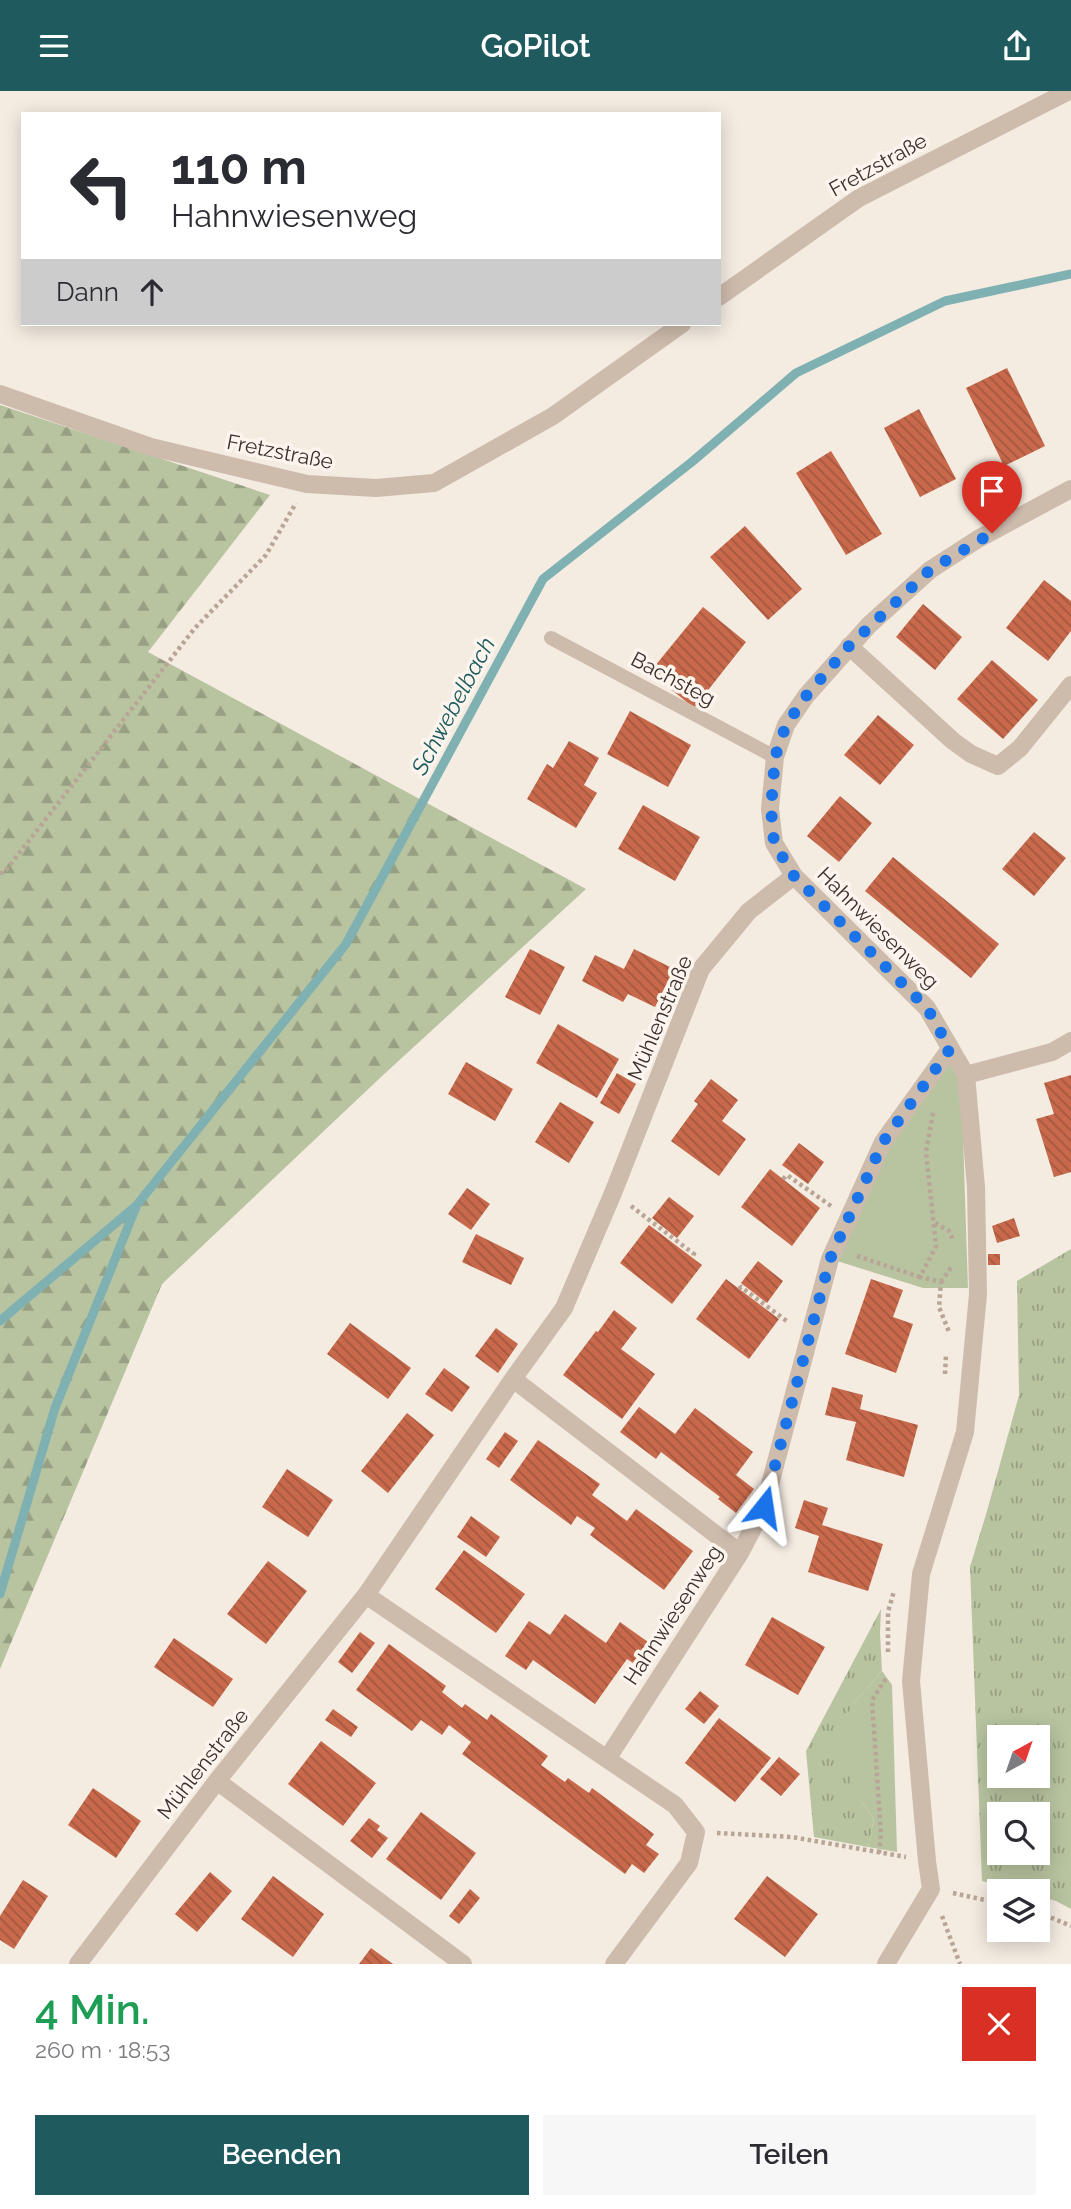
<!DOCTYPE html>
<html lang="de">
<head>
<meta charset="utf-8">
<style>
	body { margin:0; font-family:Raleway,sans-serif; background:#f7f7f7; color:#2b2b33; height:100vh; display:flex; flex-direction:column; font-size:26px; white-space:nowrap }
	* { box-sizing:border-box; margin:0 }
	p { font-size:23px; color:#7c7c81 }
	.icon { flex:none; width:38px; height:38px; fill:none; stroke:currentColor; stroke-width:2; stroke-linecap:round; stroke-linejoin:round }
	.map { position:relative; height:1873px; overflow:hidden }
	.side { display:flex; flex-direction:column; background:#fff; flex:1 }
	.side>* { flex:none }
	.hud { position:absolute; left:21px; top:21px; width:700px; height:214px; border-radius:0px; box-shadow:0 4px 18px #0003; background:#fff; color:#2b2b33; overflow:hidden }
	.needle { width:46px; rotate:40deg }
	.tools { position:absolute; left:987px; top:1634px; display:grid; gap:14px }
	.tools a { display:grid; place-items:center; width:63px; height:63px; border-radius:0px; background:#fff; box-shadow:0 4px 18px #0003; font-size:35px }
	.pin { position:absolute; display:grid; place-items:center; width:60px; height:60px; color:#fff; margin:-72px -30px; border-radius:50% 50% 50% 0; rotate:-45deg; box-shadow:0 0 7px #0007 }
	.pin .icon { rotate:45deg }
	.me { position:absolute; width:77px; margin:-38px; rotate:15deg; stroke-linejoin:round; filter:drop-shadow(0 0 5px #0008) }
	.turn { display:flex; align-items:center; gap:24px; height:147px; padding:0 35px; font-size:32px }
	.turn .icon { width:91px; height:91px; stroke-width:2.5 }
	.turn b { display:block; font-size:49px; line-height:60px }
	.then { display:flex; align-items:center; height:66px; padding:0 35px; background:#0003; gap:14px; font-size:26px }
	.round { display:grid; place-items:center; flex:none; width:74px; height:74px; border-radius:0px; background:#f7f7f7 }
	.headline { display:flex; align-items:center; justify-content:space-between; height:119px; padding:0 35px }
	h1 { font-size:42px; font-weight:600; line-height:52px; color:#1e9e55 }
	.primary-button { display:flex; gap:14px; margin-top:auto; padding:14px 35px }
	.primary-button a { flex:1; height:80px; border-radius:0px; background:#1f5a5e; color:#fff; font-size:28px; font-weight:600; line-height:80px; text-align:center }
	.primary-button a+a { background:#f7f7f7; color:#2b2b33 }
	header { display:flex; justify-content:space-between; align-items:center; height:91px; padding:0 35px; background:#1f5a5e; color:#fff; font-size:32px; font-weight:600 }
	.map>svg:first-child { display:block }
	.grass { fill:url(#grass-tufts); fill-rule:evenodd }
	.forest { fill:url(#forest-firs) }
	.park { fill:#b8c4a0 }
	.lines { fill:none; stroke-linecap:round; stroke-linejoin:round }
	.stream { stroke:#7fb0b2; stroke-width:9 }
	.building { fill:url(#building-back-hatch) }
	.path { stroke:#b9a596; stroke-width:4.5; stroke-dasharray:3.5 3.5; stroke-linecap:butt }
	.lane { stroke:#cdbbac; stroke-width:14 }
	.street { stroke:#cdbbac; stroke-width:18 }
	.route { stroke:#1a73e8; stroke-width:12; stroke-dasharray:0 21.6 }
	.labels { text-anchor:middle; stroke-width:7; stroke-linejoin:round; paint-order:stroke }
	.street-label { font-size:21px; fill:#3b302b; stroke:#fbf5ee }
	.water-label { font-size:23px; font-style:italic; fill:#1f5a5e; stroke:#fbf5ee }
</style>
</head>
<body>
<header><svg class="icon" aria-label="menu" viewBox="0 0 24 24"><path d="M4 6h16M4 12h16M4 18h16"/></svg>GoPilot<svg class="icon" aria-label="share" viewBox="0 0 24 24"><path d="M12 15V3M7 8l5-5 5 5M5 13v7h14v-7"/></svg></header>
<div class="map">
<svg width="1071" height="1873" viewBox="0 0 1071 1873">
	<defs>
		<pattern id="grass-tufts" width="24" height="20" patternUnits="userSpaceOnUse" patternTransform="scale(1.75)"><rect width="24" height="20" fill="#b8c4a0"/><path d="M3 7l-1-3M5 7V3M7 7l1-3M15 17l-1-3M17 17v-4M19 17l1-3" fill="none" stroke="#97a083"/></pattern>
		<pattern id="forest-firs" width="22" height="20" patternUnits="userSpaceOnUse" patternTransform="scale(1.75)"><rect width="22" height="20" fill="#b8c4a0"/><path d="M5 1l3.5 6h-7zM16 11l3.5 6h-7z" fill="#97a083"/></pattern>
		<pattern id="building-back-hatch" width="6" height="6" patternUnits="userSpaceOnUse" patternTransform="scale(1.75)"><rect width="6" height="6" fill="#c8694b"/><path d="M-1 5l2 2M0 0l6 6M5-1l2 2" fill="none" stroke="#a4573f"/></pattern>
	</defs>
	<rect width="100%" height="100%" fill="#f4ebe1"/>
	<!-- grass -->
	<path class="grass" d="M1071 1158V1818L1056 1810 1038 1805V1801H1022L982 1790 970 1476 987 1420 1019 1304 1017 1190ZM999 1647H1038V1685H999ZM999 1724H1038V1762H999Z
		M881 1518 880 1542 882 1580 853 1613 861 1710 874 1728 868 1756 814 1746 806 1660Z"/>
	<!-- forest -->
	<path class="forest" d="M0 314 270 404 148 561 586 798 381 986 162 1193 0 1578Z"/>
	<!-- park -->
	<path class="park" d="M949 965 961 986 968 1197H923L834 1169 887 1052Z
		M882 1580 892 1594 897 1761 868 1756 874 1728 861 1710 832 1650 853 1613Z"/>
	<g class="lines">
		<!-- stream -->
		<path class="stream" d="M0 1230 136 1115 346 853 543 488 693 370 796 282 945 210 1071 183
			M0 1503 55 1317 136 1116"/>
	</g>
	<!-- building -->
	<path class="building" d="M1007 277 1045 355 1004 375 966 297Z
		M919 318 956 388 920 406 884 337Z
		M831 360 882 443 846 464 796 382Z
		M745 435 802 498 768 529 710 466Z
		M1044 489 1071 510V540L1048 570 1006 537Z
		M923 513 962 546 935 579 896 546Z
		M703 516 746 551 694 617 650 581Z
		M992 569 1038 609 1003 648 957 608Z
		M630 620 691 654 668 696 607 663Z
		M878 624 914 654 880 694 844 664Z
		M569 650 599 667 584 694 597 702 576 737 527 708 547 673 553 677Z
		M840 705 872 732 839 771 807 745Z
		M643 714 700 746 675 790 618 758Z
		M1034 741 1066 767 1034 805 1002 778Z
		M893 766 999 853 971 887 865 800Z
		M530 858 565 876 540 924 505 906Z
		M634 858 674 878 655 916 628 903 623 911 582 890 595 864 624 878Z
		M558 933 619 968 597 1007 536 972Z
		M466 971 513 998 495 1030 448 1003Z
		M617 982 636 993 619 1023 600 1012Z
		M1071 984V1081L1054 1086 1036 1028 1054 1023 1044 992Z
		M711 988 738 1009 722 1030 746 1048 719 1085 671 1050 698 1013 694 1010Z
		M560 1011 594 1031 569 1072 535 1051Z
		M799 1052 824 1071 808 1093 782 1074Z
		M770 1078 820 1117 792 1155 741 1116Z
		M467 1097 490 1113 471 1139 448 1123Z
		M669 1106 694 1125 677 1147 652 1127Z
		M1014 1127 1020 1145 997 1152 992 1135Z
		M649 1134 702 1174 672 1213 620 1172Z
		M476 1143 524 1167 511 1194 462 1171Z
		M988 1163H1000V1174H988Z
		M758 1170 783 1190 767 1212 741 1192Z
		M726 1188 779 1228 749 1268 696 1228Z
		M871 1188 903 1199 893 1226 913 1233 896 1282 845 1263Z
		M614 1219 637 1237 621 1258 655 1283 622 1328 563 1284 596 1240 598 1241Z
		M350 1232 411 1277 388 1308 327 1263Z
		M496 1237 518 1253 498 1282 475 1265Z
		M444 1277 470 1296 452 1321 425 1303Z
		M832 1296 863 1304 860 1318 918 1334 904 1386 846 1369 856 1331 825 1324Z
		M639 1316 675 1343 695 1317 753 1361 736 1384 754 1398 736 1422 718 1408 720 1406 661 1361 656 1368 620 1341Z
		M407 1322 434 1344 388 1402 361 1380Z
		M505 1341 518 1350 499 1377 486 1368Z
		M538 1349 600 1393 592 1404 627 1430 636 1418 693 1460 664 1499 590 1444 595 1437 577 1425 571 1434 510 1389Z
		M287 1378 333 1409 308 1446 262 1416Z
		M804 1409 828 1417 822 1434 883 1453 868 1500 808 1481 819 1445 795 1437Z
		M471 1425 500 1446 486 1466 457 1446Z
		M464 1459 525 1503 496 1542 435 1498Z
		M268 1470 307 1500 266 1553 227 1523Z
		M565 1523 606 1552 620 1531 648 1551 633 1572 627 1568 595 1613 533 1569 526 1579 505 1565 529 1530 550 1544Z
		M772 1526 825 1556 798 1604 745 1574Z
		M360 1541 375 1552 352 1582 338 1571Z
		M174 1547 233 1588 213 1616 154 1576Z
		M389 1553 446 1595 442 1601 462 1617 465 1613 487 1629 491 1623 548 1665 541 1674 565 1691 568 1687 589 1702 592 1697 654 1743 646 1754 659 1763 644 1782 632 1773 625 1783 462 1663 471 1651 449 1634 442 1644 421 1629 412 1640 356 1599Z
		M700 1600 719 1615 704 1633 685 1618Z
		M333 1618 358 1636 351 1646 325 1629Z
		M719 1627 771 1667 735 1711 685 1672Z
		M321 1650 376 1692 343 1735 288 1693Z
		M779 1666 800 1683 781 1705 760 1688Z
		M93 1697 141 1730 116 1767 68 1734Z
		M421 1721 476 1762 441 1809 386 1768Z
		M369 1727 380 1735 377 1739 388 1747 372 1767 350 1750Z
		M210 1781 232 1800 197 1841 175 1823Z
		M273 1785 324 1823 293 1866 241 1828Z
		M767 1785 818 1823 785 1866 734 1828Z
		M23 1789 48 1805 14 1858 0 1849V1825Z
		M470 1798 480 1807 459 1833 449 1825Z
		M371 1857 393 1873H359Z"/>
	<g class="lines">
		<!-- path -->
		<path class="path" d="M0 783 6 779 195 537 266 464 296 412
			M933 1022 926 1061 936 1155 920 1186 941 1191 939 1216 949 1241
			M783 1088 787 1084 831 1115
			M631 1115 694 1163 691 1166
			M935 1132 949 1140 953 1149
			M857 1165 920 1186
			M941 1191 952 1175
			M739 1198 741 1196 788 1231
			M945 1283 946 1264
			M888 1561V1521L894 1500
			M717 1742 792 1746 906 1766
			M879 1762 881 1744 872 1609 887 1586
			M953 1802 999 1812
			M1038 1821 1071 1835
			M942 1825 960 1873"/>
		<!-- lane -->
		<path class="lane" d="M551 547 775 666"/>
		<!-- street -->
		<path class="street" d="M719 206 859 107 1069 0
			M0 303 151 356 307 393 376 397 434 392 553 325 682 233
			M849 555 953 650 971 663 998 675 1020 657 1071 594
			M794 785 927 917 966 984 976 1096 978 1203 965 1341 921 1483 911 1590 927 1770 931 1798 886 1873
			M966 984 1052 961 1071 950
			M513 1288 740 1462
			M366 1504 607 1668
			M217 1690 463 1873
			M78 1873 217 1690 366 1504 513 1288 564 1217 613 1102 701 878 749 820 794 785 774 752 770 718 775 666 786 634 806 605 869 534 930 479 978 448 1071 398
			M614 1873 689 1772 696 1741 675 1714 607 1668 740 1462 764 1416 830 1168 883 1051 950 958"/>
	</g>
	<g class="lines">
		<!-- route -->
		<path class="route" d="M764 1416 830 1168 883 1051 950 958 927 917 794 785 774 752 771 718 775 666 786 634 806 605 849 555 930 479 992 442"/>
	</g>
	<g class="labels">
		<!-- street labels -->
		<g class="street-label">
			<text transform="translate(878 74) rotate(-29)" y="7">Fretzstraße</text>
			<text transform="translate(280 361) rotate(11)" y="7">Fretzstraße</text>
			<text transform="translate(673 588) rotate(28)" y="7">Bachsteg</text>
			<text transform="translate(878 837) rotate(45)" y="7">Hahnwiesenweg</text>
			<text transform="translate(660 927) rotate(-67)" y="7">Mühlenstraße</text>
			<text transform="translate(673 1524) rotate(-57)" y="7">Hahnwiesenweg</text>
			<text transform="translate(203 1673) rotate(-52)" y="7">Mühlenstraße</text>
		</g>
		<!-- water labels -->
		<g class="water-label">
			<text transform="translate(453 615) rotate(-62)" y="8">Schwebelbach</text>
		</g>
	</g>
</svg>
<div class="tools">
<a><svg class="needle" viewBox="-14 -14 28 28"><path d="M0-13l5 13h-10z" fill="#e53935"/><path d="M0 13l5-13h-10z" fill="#7c7c81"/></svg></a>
<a><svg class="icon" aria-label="search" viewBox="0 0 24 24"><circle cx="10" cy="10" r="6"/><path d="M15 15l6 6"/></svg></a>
<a><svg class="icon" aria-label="layers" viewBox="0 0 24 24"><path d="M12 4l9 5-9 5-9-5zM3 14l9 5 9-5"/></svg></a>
</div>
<div class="pin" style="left:992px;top:442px;background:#d93025"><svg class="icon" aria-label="arrive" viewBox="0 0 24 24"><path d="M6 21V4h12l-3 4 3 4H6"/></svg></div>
<svg class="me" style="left:764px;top:1416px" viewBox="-20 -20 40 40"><path d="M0-17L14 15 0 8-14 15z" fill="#1a73e8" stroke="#fff" stroke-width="4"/></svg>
<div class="hud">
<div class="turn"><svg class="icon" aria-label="left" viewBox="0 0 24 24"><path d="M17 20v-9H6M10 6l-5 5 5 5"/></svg><div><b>110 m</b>Hahnwiesenweg</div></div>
<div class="then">Dann<svg class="icon" aria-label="ahead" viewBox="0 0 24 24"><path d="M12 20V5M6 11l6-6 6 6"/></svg></div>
</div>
</div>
<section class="side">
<div class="headline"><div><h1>4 Min.</h1><p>260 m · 18:53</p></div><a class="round" style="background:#d93025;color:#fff"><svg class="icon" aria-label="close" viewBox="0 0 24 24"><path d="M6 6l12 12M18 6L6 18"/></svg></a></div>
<div class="primary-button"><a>Beenden</a><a>Teilen</a></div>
</section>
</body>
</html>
